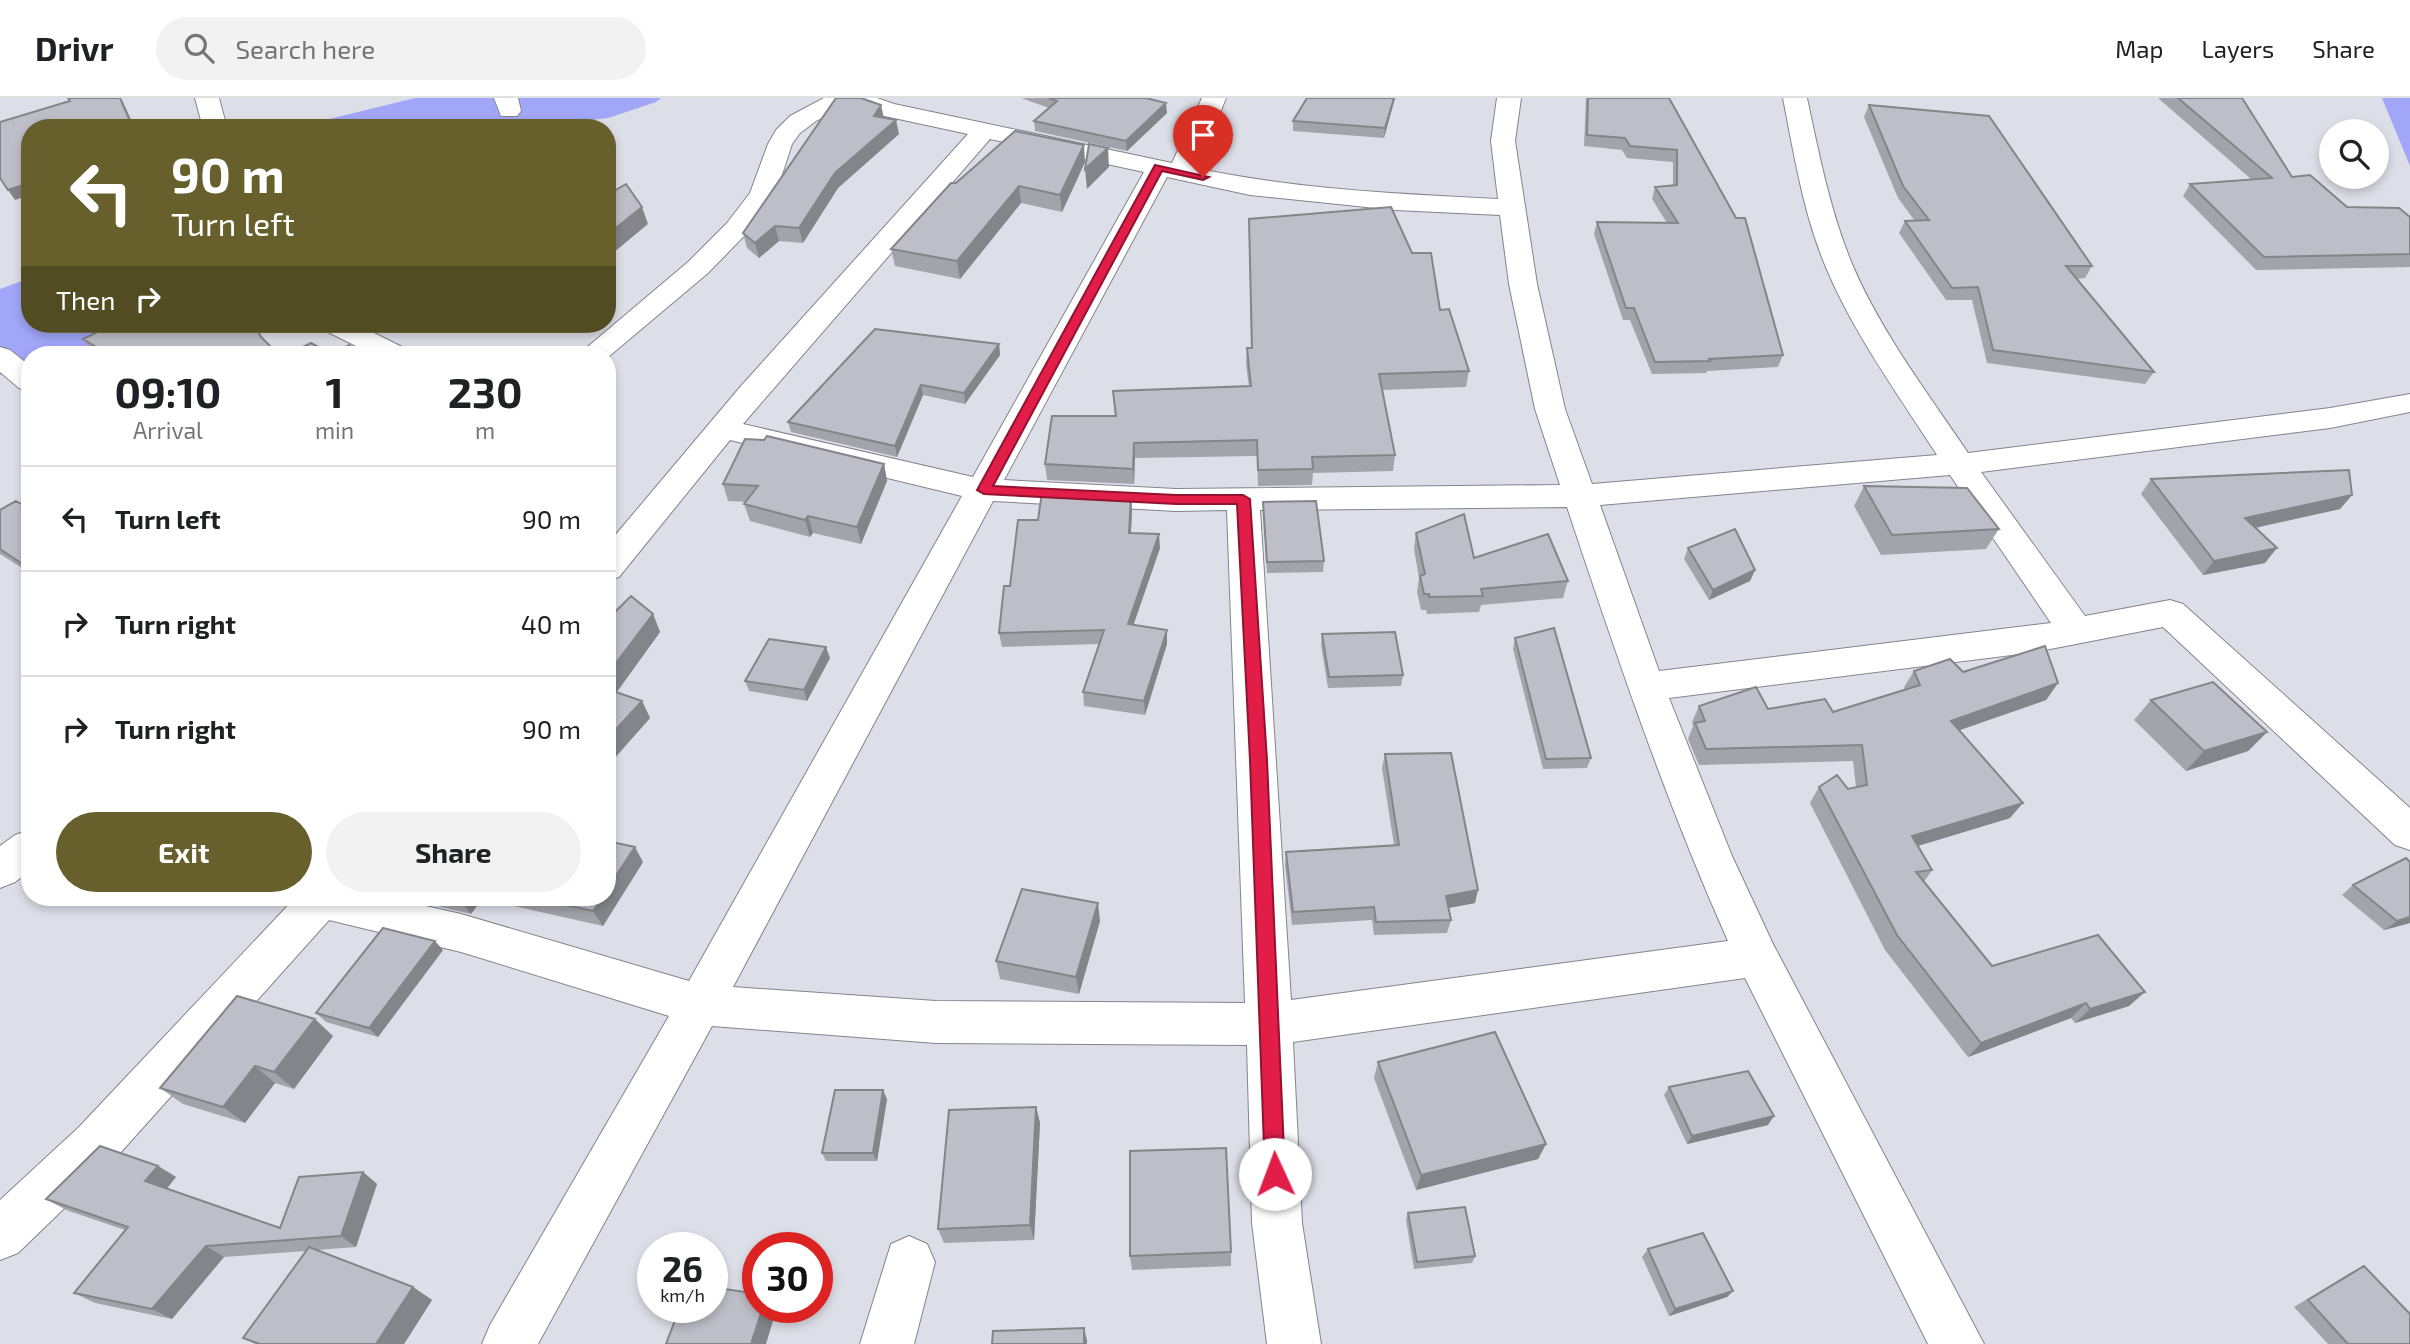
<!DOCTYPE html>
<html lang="en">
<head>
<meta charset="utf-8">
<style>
	body { margin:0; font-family:"Exo 2",sans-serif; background:#f2f2f2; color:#202124; height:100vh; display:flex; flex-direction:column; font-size:26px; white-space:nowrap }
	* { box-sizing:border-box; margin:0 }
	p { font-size:23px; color:#757577 }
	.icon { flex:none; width:38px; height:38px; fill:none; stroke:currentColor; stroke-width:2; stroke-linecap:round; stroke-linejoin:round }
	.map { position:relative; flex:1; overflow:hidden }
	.side { position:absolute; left:21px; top:248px; width:595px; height:560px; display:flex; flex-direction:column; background:#fff; border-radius:28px; box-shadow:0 4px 10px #0003 }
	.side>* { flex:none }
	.guide { position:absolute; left:21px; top:21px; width:595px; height:214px; border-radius:28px; box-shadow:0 4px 10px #0003; background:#675f2c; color:#fff; overflow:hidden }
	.buttons { position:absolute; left:2319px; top:21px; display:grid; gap:14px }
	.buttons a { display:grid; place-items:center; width:70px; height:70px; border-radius:50%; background:#fff; box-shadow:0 4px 10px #0003; font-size:35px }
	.speed { position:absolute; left:637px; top:1134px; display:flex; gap:14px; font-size:35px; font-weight:700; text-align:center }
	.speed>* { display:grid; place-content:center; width:91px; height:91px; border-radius:50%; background:#fff; box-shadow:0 4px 10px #0003; line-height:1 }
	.speed small { font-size:18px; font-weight:400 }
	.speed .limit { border:10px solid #d22; background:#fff; color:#111 }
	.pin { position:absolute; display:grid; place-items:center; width:60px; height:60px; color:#fff; margin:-72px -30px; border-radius:50% 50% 50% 0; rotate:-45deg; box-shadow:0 0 7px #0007 }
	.pin .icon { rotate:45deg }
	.me { position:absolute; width:77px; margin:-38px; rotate:358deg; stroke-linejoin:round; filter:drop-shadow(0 0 5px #0008) }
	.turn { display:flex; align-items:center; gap:24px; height:147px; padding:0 35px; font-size:32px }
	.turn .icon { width:91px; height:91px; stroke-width:2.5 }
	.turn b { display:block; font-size:49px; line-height:60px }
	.then { display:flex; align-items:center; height:66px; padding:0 35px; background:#0003; gap:14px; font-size:26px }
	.eta { display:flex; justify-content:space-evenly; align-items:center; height:119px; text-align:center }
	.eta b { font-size:42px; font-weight:700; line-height:49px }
	.primary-button { display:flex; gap:14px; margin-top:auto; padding:14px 35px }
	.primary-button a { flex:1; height:80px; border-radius:42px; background:#675f2c; color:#fff; font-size:28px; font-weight:700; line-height:80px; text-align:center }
	.primary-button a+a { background:#f2f2f2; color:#202124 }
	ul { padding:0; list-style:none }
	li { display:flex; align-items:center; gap:21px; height:105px; padding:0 35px; border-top:2px solid #e0e0e0 }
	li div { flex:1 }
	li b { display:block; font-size:26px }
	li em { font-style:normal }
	header { display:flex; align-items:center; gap:42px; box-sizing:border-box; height:98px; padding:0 35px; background:#fff; border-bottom:2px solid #e0e0e0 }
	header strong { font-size:33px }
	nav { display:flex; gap:38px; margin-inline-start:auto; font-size:24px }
	.search { width:490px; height:63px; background:#f2f2f2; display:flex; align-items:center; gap:18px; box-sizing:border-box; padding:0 24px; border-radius:38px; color:#757577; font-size:26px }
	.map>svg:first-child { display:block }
	.green { fill:#a1a6f8 }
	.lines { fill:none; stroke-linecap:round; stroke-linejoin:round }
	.street-casing { stroke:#83848d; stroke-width:2 }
	.street { fill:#fff; fill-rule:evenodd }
	.wall { fill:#a3a3ab }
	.shaded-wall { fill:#84858b }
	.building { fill:#bdbec7; stroke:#84858b; stroke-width:2 }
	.route { fill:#e11d48; stroke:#92132f; stroke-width:2 }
</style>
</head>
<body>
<header>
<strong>Drivr</strong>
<div class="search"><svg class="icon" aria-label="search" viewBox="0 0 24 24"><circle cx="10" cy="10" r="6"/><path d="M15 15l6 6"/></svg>Search here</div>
<nav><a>Map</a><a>Layers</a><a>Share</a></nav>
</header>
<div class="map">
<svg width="2410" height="1246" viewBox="0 0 2410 1246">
	<rect width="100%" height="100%" fill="#dddfe8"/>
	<!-- green -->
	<path class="green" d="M415 0H661L656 4 608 20 516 30H305L313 25Z
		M2382 0H2410V68Z
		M30 180V226H149L64 257H30V268L0 277V191Z"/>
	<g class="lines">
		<defs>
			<path id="street" d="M195 0H219L227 30H203Z
				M494 0H518L521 13 517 18H501Z
				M824 0H877L894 6 1172 65 1202 0H1226L1208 45 1195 70C1295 91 1397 96 1498 101L1491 43 1497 0H1521L1515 43 1537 186 1565 311 1592 386 1937 357C1898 296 1853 235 1825 167 1803 114 1794 56 1783 0H1807C1819 56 1830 113 1852 166 1881 234 1927 294 1968 355L2330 310 2410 296V314L2330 330 1981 374 2085 518 2170 502 2183 506 2410 710V752L2395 747 2163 529 2035 554 1669 600 1732 758 1773 846 1984 1246H1928L1745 880 1293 944 1302 1125 1321 1246H1267L1252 1125 1247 947 936 945 712 928 538 1246H482L490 1227 669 918 461 854 329 822 113 1063 18 1155 0 1162V1102L79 1029 295 800H390L461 816 689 883 962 398 730 342 619 479 607 482V447L741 288 968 36 880 17 849 6 816 23 800 35 792 46 776 95 746 136 708 175 607 260V257H578L688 164 727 125 750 95 768 46 776 32 790 18ZM990 41 1144 74 973 379 743 326ZM1167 79 1250 97 1395 112 1500 117 1509 186 1535 311 1560 387 1176 391 1004 382ZM1950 377 2051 525 1659 573 1600 407ZM993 403 1176 413 1227 412 1245 905 936 903 733 889ZM1567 409C1616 556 1665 702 1728 843L1291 902 1260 412Z
				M320 226H356L406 251 411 257H374L324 232Z
				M0 249 10 252 30 268V293L19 290 0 274Z
				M30 732V773L15 784 0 790V748L15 737Z
				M909 1138 927 1146 935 1164 914 1246H860L891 1146Z"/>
		</defs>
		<!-- street casing -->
		<use href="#street" class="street-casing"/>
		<!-- street -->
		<use href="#street" class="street"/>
	</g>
	<!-- wall -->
	<path class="wall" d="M1021 0H1146L1167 15 1127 53 1035 33 1034 23 1049 10Z
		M1395 0 1384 40 1293 33V23Z
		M1586 0H1669L1783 257 1778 269 1707 273 1706 275 1652 276 1630 222H1623L1594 136 1597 124 1667 125 1652 101 1655 89 1673 87V64L1627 60 1622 52 1584 48Z
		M2158 0H2242L2292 79 2347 109 2410 119V169L2256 172 2183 98 2190 86 2251 81Z
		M881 7 883 19 899 36 838 90 803 145 779 143 759 160 747 150 743 135Z
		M1869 7 2092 168 2085 180 2076 181 2154 274 2145 286 1987 265 1972 202H1946L1899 135 1905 123H1915L1898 100 1864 19Z
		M1085 64 1062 114 1021 105 960 181 895 168 891 151 956 85Z
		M1249 121 1412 155 1469 273 1466 289 1382 292 1395 357 1393 373 1313 375 1312 387 1258 388 1257 358 1135 360 1134 386 1047 382 1045 366 1115 318 1113 293 1249 289 1246 266 1247 250H1251Z
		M171 228 264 242 279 257H95L83 241Z
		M999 246 1000 257 965 306 923 297 897 359 791 334 788 324Z
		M884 366 887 383 861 446 813 435 810 439 750 423 744 406 746 404 728 403 723 386Z
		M2151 381 2352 397 2340 411 2256 430 2265 465 2203 477 2141 396Z
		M1864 388 1999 431 1986 451 1881 457 1854 408Z
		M1131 399 1132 413 1131 435 1160 450 1133 527 1167 532V546L1145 617 1084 608 1083 594 1099 546 1002 549 999 535 1010 488 1038 422Z
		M1263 404 1324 463 1323 474 1267 475 1263 415Z
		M30 411V475L0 456V412Z
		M1416 435 1474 460 1568 483 1563 500 1481 507 1479 514 1427 516 1426 512H1421L1417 494 1419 480 1414 451Z
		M1688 450 1755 472 1750 483 1709 502 1684 461Z
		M653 516 660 534 617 594 642 603 650 620 612 663 607 661V522Z
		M1322 536 1403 577 1401 588 1328 590 1321 547Z
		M1515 540 1591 660 1587 670 1543 671 1513 551Z
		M830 560 807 603 749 593 745 583Z
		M1914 573 1963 574 2058 585 2046 602 1959 632 2010 720 1918 748 1932 772 1924 784 1992 868 2129 908 2075 925 2071 920 1968 959 1885 852 1810 705 1819 689 1848 691 1856 689 1853 663 1699 667 1688 641 1693 628 1692 624 1699 608 1833 614 1905 592 1904 589Z
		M2151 602 2267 634 2248 653 2186 673 2134 622Z
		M1385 656 1475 805 1449 810 1451 822 1447 835 1374 837 1372 822 1292 827 1285 768 1286 754 1394 747 1382 670Z
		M643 764 603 828 482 801 471 816 420 804 416 800H607Z
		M2353 787 2410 825 2384 832 2342 797Z
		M1100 823 1079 896 1000 881 996 863Z
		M443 852 378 939 326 924 316 915Z
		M333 938 294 991 275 985 245 1025 183 1006 160 990Z
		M1378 964 1546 1046 1538 1061 1416 1092 1374 980Z
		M1669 989 1768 1027 1687 1046 1664 997Z
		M887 1001 877 1063H826L822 1055Z
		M1036 1009 1040 1025 1034 1142 944 1145 938 1131Z
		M158 1068 176 1079 167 1090 280 1130 363 1074 377 1086 356 1149 317 1152 413 1189 432 1202 404 1246H255L243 1240 306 1153 224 1159 172 1221 95 1205 74 1195 125 1132 66 1112 46 1101Z
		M1408 1115 1475 1158 1472 1165 1414 1171 1406 1122Z
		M1648 1151 1733 1193 1727 1199 1669 1218 1642 1159Z
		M1231 1154V1168L1132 1172 1130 1158Z
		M2364 1168 2410 1246H2328L2294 1209 2350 1175Z"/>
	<!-- shaded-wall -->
	<path class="shaded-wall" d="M120 0H121L135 30H133Z
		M1394 0H1395L1384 40 1385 30Z
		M1166 5 1167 15 1127 53 1126 43Z
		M881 7 884 21 874 18Z
		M896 22 899 36 838 90 803 145 799 130 835 75Z
		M1084 47 1085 64 1062 114 1060 97Z
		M1108 50 1109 69 1087 91 1085 71Z
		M20 88 27 98 15 102 8 92Z
		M1019 88 1021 105 960 181 957 163Z
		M642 109 648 126 607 160V137Z
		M775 128 779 143 759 160 755 145Z
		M999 246 1000 257 965 306 964 295Z
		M921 287 923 297 897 359 895 348Z
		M1134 345 1135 360 1134 386 1133 371Z
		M884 366 887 383 861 446 857 429Z
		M2352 397 2340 411 2234 434 2245 420Z
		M1131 399 1132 413 1130 450 1129 435Z
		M808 418 813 435 810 439 805 422Z
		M1159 436 1160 450 1129 540 1128 526Z
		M2277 450 2265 465 2203 477 2214 463Z
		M1755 472 1750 483 1709 502 1713 492Z
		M653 516 660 534 608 606 607 604V577Z
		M1167 532V546L1145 617 1144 603Z
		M826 549 830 560 807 603 804 592Z
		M2058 585 2046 602 1940 639 1951 623Z
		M642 603 650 620 612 663 607 655V641Z
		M2267 634 2248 653 2186 673 2204 653Z
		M2023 705 2010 720 1901 753 1912 738Z
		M635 749 643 764 603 828 593 813 602 800H607V791Z
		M1478 792 1475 805 1443 811 1446 798Z
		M460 800H481L482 801 471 816 459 801Z
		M1098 805 1100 823 1079 896 1076 879Z
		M2410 819V825L2384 832 2397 823Z
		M435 843 443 852 378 939 369 930Z
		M2145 894 2129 908 2075 925 2090 911Z
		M2086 905 2071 920 1968 959 1981 945Z
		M315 921 333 938 294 991 274 974Z
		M255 968 275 985 245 1025 223 1009Z
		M883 992 887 1001 877 1063 873 1055Z
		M1036 1009 1040 1025 1034 1142 1030 1127Z
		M1774 1018 1768 1027 1687 1046 1692 1038Z
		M1546 1046 1538 1061 1416 1092 1421 1077Z
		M158 1068 176 1079 164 1094 145 1083Z
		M363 1074 377 1086 356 1149 341 1138Z
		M206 1148 224 1159 172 1221 152 1211Z
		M413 1189 432 1202 404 1246H376Z
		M1733 1193 1727 1199 1669 1218 1675 1211Z
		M763 1209 777 1210 766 1246H751Z
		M1084 1230 1087 1242V1246H1084Z"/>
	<!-- building -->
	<path class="building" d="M68 0H120L133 30H30V109L20 88 8 92 0 80V24L70 3Z
		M836 0H861L881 7 874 18 896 22 835 75 799 130 775 128 755 145 743 135Z
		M1049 0H1146L1166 5 1126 43 1034 23 1057 3Z
		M1307 0H1394L1385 30 1293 23Z
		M1588 0H1669L1736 120H1745L1783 257 1709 261 1710 263 1655 264 1634 210H1626L1597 124 1678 125 1655 89 1677 87V52L1630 48 1625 40 1587 37Z
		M2178 0H2242L2292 79 2310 77 2347 109 2399 110 2410 119V156L2264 159 2190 86 2272 80Z
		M1869 7 1989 18 2092 168H2066L2154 274 1993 252 1978 189 1952 190 1905 123 1929 122 1903 88Z
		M1015 33 1084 47 1060 97 1019 88 957 163 891 151 951 85H956Z
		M1089 46 1108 50 1085 71Z
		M626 86 642 109 607 137V97Z
		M1391 109 1412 155H1431L1440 212 1449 211 1469 273 1379 276 1395 357 1312 359 1313 371 1258 372 1257 342 1134 345 1133 371 1045 366 1052 318H1116L1113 293 1251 288 1247 250H1252L1249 121Z
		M114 226H166L171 228 177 226H254L261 239 279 257H110L83 241Z
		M875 231 999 246 964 295 921 287 895 348 788 324Z
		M311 245 333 257H287Z
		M349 247 362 257H333Z
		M767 338 884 366 857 429 808 418 805 422 744 406 758 388 723 386 745 341 764 342Z
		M2349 372 2352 397 2245 420 2277 450 2214 463 2151 381Z
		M1864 388 1967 390 1999 431 1892 437Z
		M1042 394 1131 399 1129 435 1159 436 1128 526 1167 532 1144 603 1083 594 1104 532 999 535 1004 488H1010L1018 422H1038Z
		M16 403 30 411V471L0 451V412Z
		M1316 403 1324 463 1267 464 1263 404Z
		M1464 416 1474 460 1548 436 1568 483 1481 491 1483 498 1429 499V496H1424L1420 478 1425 476 1416 435Z
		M1735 431 1755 472 1713 492 1688 450Z
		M631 498 653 516 607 577V522Z
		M1554 530 1591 660 1546 661 1515 540Z
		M1395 534 1403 577 1329 579 1322 536Z
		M769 541 826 549 804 592 745 583Z
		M2045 548 2058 585 1951 623 2023 705 1912 738 1932 772 1916 774 1992 868 2098 837 2145 894 2090 911 2086 905 1981 945 1897 837 1819 689 1837 677 1848 691 1867 687 1862 647 1706 651 1695 625 1705 623 1699 608 1756 589 1768 611 1825 601 1833 614 1920 587 1914 573 1950 561 1963 574Z
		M2213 584 2267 634 2204 653 2151 602Z
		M30 588V597L23 593Z
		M607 591 642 603 607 641Z
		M1451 655 1478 792 1446 798 1451 822 1376 824 1374 809 1293 814 1286 754 1399 747 1385 656Z
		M607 743 635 749 607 791Z
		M2406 760 2410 764V819L2397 823 2353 787Z
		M1022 791 1098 805 1076 879 996 863Z
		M532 800H602L593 813Z
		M383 830 435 843 369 930 316 915Z
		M237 898 315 921 274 974 255 968 223 1009 160 990Z
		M1495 934 1546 1046 1421 1077 1378 964Z
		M1748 973 1774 1018 1692 1038 1669 989Z
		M835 992H883L873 1055H822Z
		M1036 1009 1030 1127 938 1131 949 1012Z
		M100 1048 158 1068 145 1083 280 1130 299 1079 363 1074 341 1138 206 1148 152 1211 74 1195 128 1129 46 1101Z
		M1226 1050 1231 1154 1130 1158V1053Z
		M1465 1109 1475 1158 1417 1164 1408 1115Z
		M1703 1135 1733 1193 1675 1211 1648 1151Z
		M309 1149 413 1189 376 1246H260L243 1240Z
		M2364 1168 2410 1216V1246H2348L2308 1202Z
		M712 1189 758 1196V1209H763L751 1246H666L680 1209H712Z
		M1084 1230V1246H992L993 1233Z"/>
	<!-- route -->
	<path class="route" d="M1155 67 1209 79 1203 82 1162 73 993 388 1176 397H1243L1250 401 1267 662 1285 1076 1282 1083 1275 1086 1268 1083 1265 1076 1250 662 1237 406H1176L984 396 977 392Z"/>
</svg>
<div class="buttons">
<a><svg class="icon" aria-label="search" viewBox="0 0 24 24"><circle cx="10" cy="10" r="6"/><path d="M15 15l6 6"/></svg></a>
</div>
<div class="speed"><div>26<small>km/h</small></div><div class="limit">30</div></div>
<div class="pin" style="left:1203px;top:79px;background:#d93025"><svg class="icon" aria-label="arrive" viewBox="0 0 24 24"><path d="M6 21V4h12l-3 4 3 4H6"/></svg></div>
<svg class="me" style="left:1275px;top:1076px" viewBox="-20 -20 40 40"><circle r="19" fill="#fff"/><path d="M0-13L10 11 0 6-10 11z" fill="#e11d48"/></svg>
<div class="guide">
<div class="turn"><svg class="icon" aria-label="left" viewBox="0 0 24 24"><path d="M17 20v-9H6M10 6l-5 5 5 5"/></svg><div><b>90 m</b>Turn left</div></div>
<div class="then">Then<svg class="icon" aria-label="right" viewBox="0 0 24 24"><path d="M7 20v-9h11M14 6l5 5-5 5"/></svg></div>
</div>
<section class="side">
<div class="eta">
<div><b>09:10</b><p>Arrival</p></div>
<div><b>1</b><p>min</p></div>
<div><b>230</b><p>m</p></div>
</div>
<ul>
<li><svg class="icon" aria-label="left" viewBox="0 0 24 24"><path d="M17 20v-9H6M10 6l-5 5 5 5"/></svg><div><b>Turn left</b></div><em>90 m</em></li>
<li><svg class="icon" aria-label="right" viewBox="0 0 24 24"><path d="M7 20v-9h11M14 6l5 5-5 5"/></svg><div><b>Turn right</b></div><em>40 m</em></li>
<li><svg class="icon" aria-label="right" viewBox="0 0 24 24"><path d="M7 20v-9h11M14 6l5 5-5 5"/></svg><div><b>Turn right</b></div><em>90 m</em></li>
</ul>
<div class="primary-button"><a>Exit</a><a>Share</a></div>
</section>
</div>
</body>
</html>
